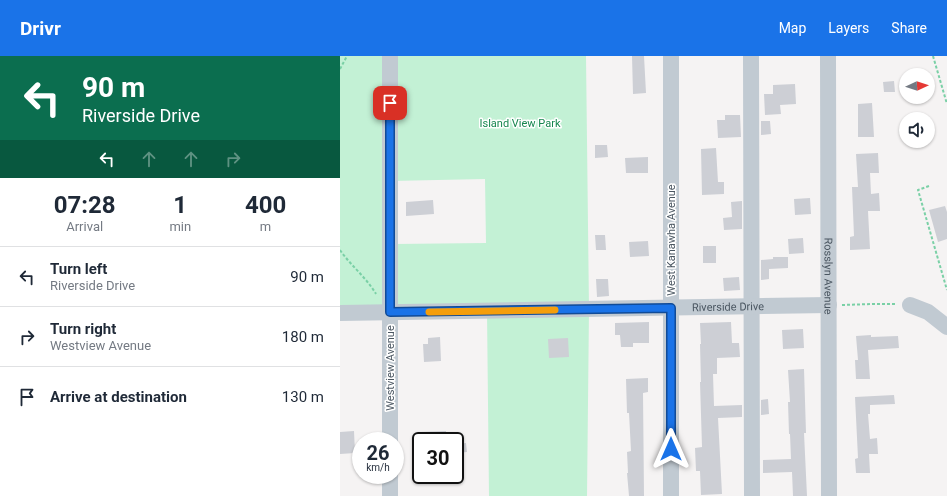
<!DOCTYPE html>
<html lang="en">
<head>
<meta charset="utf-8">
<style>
	body { margin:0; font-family:Roboto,sans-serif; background:#f6f6f7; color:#1f2937; height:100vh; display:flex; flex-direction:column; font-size:15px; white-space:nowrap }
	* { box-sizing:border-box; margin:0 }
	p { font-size:13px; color:#747a83 }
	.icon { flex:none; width:22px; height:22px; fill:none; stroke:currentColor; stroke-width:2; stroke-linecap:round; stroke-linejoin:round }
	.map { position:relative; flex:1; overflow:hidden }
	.sheet { display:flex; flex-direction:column; background:#fff; width:340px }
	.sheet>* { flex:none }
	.top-card { background:#0b6e4f; color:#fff; overflow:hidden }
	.needle { width:26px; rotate:87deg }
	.controls { position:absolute; left:559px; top:12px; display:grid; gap:8px }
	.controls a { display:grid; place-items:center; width:36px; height:36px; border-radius:50%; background:#fff; box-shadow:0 1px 3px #0004; font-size:20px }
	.speed { position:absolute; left:12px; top:376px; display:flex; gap:8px; font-size:20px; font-weight:700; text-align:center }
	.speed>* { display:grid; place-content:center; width:52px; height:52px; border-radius:50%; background:#fff; box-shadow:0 1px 3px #0004; line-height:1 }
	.speed small { font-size:10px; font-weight:400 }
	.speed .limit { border:2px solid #111; border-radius:6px; background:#fff; color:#111 }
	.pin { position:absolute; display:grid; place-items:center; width:34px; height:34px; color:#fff; margin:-17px; border-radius:8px; box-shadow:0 2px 6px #0006 }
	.me { position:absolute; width:44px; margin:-22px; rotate:0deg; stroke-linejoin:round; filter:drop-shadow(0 0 3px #0008) }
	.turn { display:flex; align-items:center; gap:14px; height:84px; padding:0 16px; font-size:18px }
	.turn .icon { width:52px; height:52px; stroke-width:2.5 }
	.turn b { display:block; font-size:28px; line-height:34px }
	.lanes { display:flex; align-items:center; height:38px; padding:0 16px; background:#0003; justify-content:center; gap:20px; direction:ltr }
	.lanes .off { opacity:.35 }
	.eta { display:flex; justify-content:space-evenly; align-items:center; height:68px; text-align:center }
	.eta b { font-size:24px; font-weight:700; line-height:28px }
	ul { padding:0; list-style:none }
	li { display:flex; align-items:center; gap:12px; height:60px; padding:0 16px; border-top:1px solid #e0e1e3 }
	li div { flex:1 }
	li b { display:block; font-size:15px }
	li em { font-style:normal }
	header { display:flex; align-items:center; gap:24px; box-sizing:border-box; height:56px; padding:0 20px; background:#1a73e8; color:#fff }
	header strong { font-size:19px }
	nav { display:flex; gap:22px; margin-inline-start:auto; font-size:14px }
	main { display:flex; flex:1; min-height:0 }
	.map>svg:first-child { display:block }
	.green { fill:#c3f1d5; fill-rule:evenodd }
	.building { fill:#cdcfd5 }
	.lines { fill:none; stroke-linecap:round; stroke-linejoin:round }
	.path { stroke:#7ad0a6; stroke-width:2; stroke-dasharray:3 2; stroke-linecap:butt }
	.minor { stroke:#c1cad2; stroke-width:16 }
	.route-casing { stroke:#114b97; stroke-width:10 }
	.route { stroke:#1a73e8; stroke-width:7 }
	.slow { stroke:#f59e0b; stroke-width:7 }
	.labels { text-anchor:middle; stroke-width:3; stroke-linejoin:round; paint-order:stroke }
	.park-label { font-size:11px; fill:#17864f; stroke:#fff }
	.street-label { font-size:11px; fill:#4a5661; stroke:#fff }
</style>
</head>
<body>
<header>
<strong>Drivr</strong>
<nav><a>Map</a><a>Layers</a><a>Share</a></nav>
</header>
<main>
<section class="sheet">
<div class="top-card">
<div class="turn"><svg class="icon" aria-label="left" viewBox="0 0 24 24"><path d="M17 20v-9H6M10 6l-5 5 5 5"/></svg><div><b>90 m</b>Riverside Drive</div></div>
<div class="lanes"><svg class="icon" aria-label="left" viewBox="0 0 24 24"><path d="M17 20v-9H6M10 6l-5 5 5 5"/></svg><svg class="icon off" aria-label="ahead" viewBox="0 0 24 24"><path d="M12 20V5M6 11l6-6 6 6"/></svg><svg class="icon off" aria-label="ahead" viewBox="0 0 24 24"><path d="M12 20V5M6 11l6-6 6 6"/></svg><svg class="icon off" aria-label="right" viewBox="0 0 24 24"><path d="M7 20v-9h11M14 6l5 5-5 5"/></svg></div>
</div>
<div class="eta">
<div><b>07:28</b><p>Arrival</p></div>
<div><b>1</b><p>min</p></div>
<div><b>400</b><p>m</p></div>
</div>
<ul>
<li><svg class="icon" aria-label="left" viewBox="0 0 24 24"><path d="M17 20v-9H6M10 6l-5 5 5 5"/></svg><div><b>Turn left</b><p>Riverside Drive</p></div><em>90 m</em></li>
<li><svg class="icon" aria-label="right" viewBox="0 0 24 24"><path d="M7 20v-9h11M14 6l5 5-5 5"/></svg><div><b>Turn right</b><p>Westview Avenue</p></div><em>180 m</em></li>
<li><svg class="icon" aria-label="arrive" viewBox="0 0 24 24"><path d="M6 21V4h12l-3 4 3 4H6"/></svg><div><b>Arrive at destination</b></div><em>130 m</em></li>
</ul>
</section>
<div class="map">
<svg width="607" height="440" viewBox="0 0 607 440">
	<rect width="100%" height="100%" fill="#f5f3f3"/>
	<!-- green -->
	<path class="green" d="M0 0H246L249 253 247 440H149L147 255 0 257ZM145 123 146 187 54 188 50 125Z"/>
	<!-- building -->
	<path class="building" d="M292 0H304L306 37 293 38Z
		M554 25 555 36H544L543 26Z
		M455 28 456 48 440 49 441 58 425 59 424 38H433V29Z
		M532 47 534 81H518V48Z
		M385 59H400L401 81 378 82 377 64H385Z
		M421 65H430L431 78 421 79Z
		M255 89H267L268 101 255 102Z
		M376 92 378 126H384V138L362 139 361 93Z
		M538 97 539 117H530L531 138 539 137 540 155H528L530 193 510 194V181L514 180 512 131H518L516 98Z
		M308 101V117H286L285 102Z
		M470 142 471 158 455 159 454 143Z
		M93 144 94 158 66 160V146Z
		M402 145V173L384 174 383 162 392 161 391 146Z
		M605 150 607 156V183L598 186 589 154Z
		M255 179H265L266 194H256Z
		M463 182 464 197 449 198 448 183Z
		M308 185 309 200 290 201 289 186Z
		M363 190H376V207H363Z
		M433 201H448V212L429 213V223L421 224V204L433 203Z
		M399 221 400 234 384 235 383 222Z
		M256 223H268L269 240 257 241Z
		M309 266V287H293V291H281L280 279H275V267Z
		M391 266 392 287H399L400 301 377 302V318H373L374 350 402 349V361L378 362 382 438 361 439 360 415H356L355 392 362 391 360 326H361L360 288H361L360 267Z
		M463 273 464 292 443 293 442 274Z
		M531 279V281L558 280 559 292 528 294 530 323H516L515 304H518L516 280Z
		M100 281 101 305 84 306 83 288H88V282Z
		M228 282 229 301 209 302 208 283Z
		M464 313 466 377H464L467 440H453L452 416 423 417V404L451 403 450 378H449L448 346H450L448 314Z
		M308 322V336L303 337 304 440H289L287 417H288L287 396 291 395 289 357H287L286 323Z
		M554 339 555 348 530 349V358H528L530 383 537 382 538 398H529L530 417H516L515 403 518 402 515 341Z
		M428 343 429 358 421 359V344Z
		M14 375 15 397 0 398V376Z
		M106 375V385H81V376Z
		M126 387 127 396 115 397V388Z"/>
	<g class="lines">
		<!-- path -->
		<path class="path" d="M593 0 607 48
			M0 13 7 0
			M589 130 578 134 607 234
			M0 194C11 210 26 221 36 238
			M502 249 533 248H557"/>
		<!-- minor -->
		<g class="minor">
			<path d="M50 0V385"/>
			<path d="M331 0V440"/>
			<path d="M411 0 412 440"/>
			<path id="s1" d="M488 0 489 440"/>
			<path d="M570 249 588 256 607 271"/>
			<path id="s2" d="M0 257 489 249"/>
			<path d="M50 419V440"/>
		</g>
	</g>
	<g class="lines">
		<defs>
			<path id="route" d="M50 47V256L331 252V393"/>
		</defs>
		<!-- route casing -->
		<use href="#route" class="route-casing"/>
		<!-- route -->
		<use href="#route" class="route"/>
		<!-- slow -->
		<path class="slow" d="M89 256 215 254"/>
	</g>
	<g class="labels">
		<!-- park labels -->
		<g class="park-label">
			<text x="180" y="71">Island View Park</text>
		</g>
		<!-- street labels -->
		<g class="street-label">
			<text transform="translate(331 184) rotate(-90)" y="4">West Kanawha Avenue</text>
			<text dy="4" stroke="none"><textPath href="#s1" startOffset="220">Rosslyn Avenue</textPath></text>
			<text dy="4" stroke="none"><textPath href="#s2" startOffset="388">Riverside Drive</textPath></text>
			<text transform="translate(50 312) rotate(-90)" y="4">Westview Avenue</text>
		</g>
	</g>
</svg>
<div class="controls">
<a><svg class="needle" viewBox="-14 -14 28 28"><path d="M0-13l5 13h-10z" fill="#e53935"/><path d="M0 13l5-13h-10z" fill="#747a83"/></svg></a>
<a><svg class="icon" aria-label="sound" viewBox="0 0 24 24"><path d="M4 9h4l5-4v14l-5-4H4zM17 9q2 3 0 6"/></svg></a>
</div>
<div class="speed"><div>26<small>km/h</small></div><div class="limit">30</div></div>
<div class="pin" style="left:50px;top:47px;background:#d93025"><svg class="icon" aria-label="arrive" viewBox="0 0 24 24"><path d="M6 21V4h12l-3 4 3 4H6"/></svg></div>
<svg class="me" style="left:331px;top:393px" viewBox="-20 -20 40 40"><path d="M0-17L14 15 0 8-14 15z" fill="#1a73e8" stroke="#fff" stroke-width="4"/></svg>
</div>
</main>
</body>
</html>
